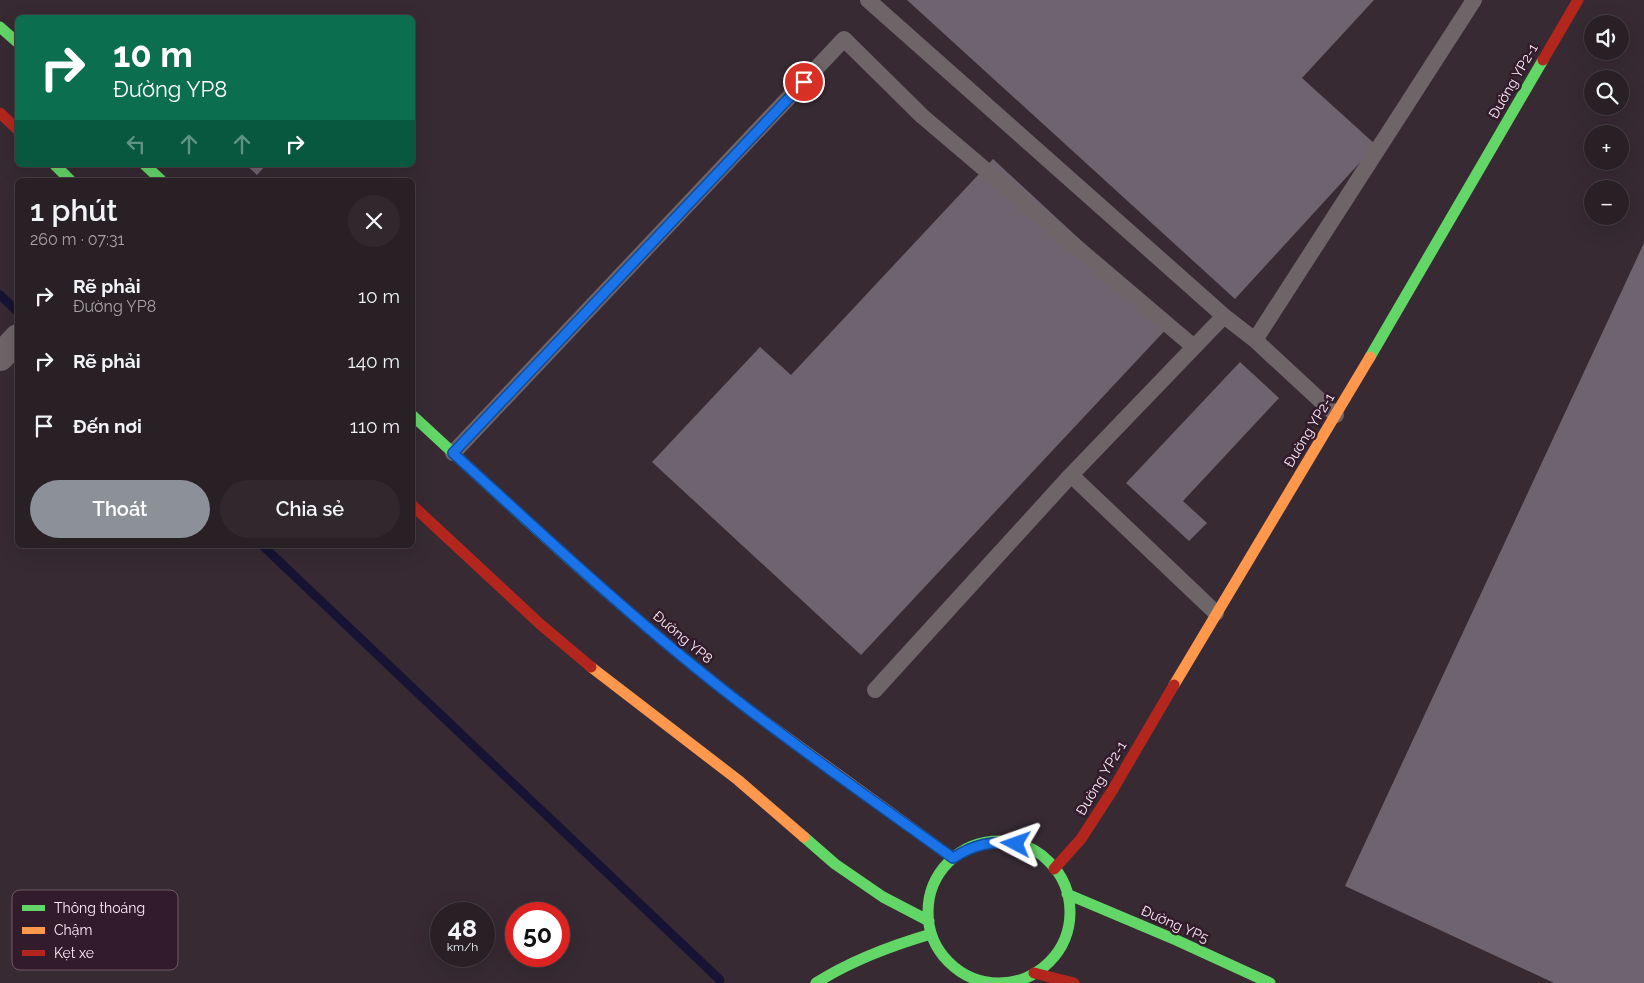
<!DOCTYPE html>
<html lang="vi">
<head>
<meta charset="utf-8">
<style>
	body { margin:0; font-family:Raleway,sans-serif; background:#31282e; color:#f1f3f6; height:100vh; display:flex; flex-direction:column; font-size:19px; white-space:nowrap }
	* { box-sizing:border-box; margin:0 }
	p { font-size:16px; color:#a5a3a7 }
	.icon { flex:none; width:28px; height:28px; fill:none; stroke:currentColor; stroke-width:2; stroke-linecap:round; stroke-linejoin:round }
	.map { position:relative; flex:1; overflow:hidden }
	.drawer { position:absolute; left:15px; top:178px; width:400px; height:370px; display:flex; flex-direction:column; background:#292026; border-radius:8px; box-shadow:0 5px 20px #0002,0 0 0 1px #453e43 }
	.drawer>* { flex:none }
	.top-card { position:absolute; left:15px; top:15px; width:400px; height:152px; border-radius:8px; box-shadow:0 5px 20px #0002,0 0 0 1px #453e43; background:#0b6e4f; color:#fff; overflow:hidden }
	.fabs { position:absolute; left:1584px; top:15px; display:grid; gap:10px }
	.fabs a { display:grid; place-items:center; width:45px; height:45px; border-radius:50%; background:#292026; box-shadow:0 5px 20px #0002,0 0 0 1px #453e43; font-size:25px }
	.speed { position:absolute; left:430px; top:902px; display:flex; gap:10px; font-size:25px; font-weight:700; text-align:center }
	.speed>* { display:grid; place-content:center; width:65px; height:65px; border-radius:50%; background:#292026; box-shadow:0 5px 20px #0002,0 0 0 1px #453e43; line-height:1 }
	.speed small { font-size:12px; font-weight:400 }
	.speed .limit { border:8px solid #d22; background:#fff; color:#111 }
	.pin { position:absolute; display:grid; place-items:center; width:42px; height:42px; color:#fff; margin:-21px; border:2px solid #fff; border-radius:50%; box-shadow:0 1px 5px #0007 }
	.me { position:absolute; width:55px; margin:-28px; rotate:274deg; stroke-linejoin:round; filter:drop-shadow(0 0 4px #0008) }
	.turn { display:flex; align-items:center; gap:18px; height:105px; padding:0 15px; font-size:22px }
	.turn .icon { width:65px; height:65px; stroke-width:2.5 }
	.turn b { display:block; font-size:35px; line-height:42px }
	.lanes { display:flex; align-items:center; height:48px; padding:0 15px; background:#0003; justify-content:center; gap:25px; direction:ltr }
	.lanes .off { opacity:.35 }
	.round { display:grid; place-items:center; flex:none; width:52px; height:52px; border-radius:26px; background:#31282e }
	.summary { display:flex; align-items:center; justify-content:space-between; height:85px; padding:0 15px }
	h1 { font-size:30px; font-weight:600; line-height:38px }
	.cta { display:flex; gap:10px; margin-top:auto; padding:10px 15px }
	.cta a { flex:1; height:58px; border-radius:30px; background:#8c9099; color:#fff; font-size:20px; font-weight:600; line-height:58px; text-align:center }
	.cta a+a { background:#31282e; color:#f1f3f6 }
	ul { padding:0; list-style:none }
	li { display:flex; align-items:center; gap:15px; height:65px; padding:0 15px }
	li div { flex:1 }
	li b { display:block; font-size:19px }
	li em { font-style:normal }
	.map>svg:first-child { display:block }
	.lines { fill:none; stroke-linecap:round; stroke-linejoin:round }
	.stream { stroke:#161334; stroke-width:9 }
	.building { fill:#6e6470 }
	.lane { stroke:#6e6569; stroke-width:16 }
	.street { stroke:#6e6569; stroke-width:28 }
	.fast { stroke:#63d668; stroke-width:11 }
	.slow { stroke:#ff974d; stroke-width:11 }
	.jam { stroke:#b3261e; stroke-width:11 }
	.route-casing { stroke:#114b97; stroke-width:12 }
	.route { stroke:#1a73e8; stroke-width:9 }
	.labels { text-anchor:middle; stroke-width:5; stroke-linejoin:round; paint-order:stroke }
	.street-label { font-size:14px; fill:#fdedf7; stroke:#321b2b }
	.key { fill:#321b2b; stroke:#6f5a68; stroke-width:1 }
	.key-label { font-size:14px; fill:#fdedf7 }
</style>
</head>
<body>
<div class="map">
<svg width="1644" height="983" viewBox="0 0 1644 983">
	<rect width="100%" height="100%" fill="#372a33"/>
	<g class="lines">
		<!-- stream -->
		<path class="stream" d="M0 295 18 312
			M262 545 720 980"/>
	</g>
	<!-- building -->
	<path class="building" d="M907 0H1374L1302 78 1376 145 1235 299Z
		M993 159 1171 324 861 655 652 462 760 347 791 375Z
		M246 165H266L257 175Z
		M1644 243V983H1554L1345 886Z
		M1240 362 1279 398 1183 501 1207 523 1189 541 1126 483Z"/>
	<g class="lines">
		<!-- lane -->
		<path class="lane" d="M868 0 1224 316 1255 340 1336 415
			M1255 340 1474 0
			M453 453 844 39 922 116 1194 347
			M1071 475 1216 613
			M875 690 1071 475 1224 316"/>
		<!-- street -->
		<path class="street" d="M0 357 18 338"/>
		<!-- fast -->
		<path class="fast" d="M0 27 18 43
			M55 165 70 180
			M145 165 161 180
			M1370 357 1543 60
			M412 415C524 518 634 623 756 715
			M804 837 835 864 883 897 929 921
			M928 912a71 71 0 1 1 142 0a71 71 0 1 1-142 0Z
			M1067 894 1176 940 1270 983
			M816 983C852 960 890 946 931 934"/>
		<!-- slow -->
		<path class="slow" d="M591 667 738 780 804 837
			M1174 685 1370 357
			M756 715 953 858"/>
		<!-- jam -->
		<path class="jam" d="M1543 60 1578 0
			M0 113 18 130
			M412 505 540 624 591 667
			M1054 869 1081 839 1112 791 1174 685
			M1034 973 1074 983"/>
	</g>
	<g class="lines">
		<defs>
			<path id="route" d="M804 82 453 453C541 533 627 614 721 688 796 747 875 802 953 858 973 845 992 840 1016 844"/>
		</defs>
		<!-- route casing -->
		<use href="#route" class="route-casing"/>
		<!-- route -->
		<use href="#route" class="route"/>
	</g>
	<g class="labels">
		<!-- street labels -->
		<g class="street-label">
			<text transform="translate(1513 81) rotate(-60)" y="5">Đường YP2-1</text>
			<text transform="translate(1309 430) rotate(-59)" y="5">Đường YP2-1</text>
			<text transform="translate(683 637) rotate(40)" y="5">Đường YP8</text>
			<text transform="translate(1101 778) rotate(-59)" y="5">Đường YP2-1</text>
			<text transform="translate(1175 924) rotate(24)" y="5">Đường YP5</text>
		</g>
	</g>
	<!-- legend -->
	<rect x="12" y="890" width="166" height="80" rx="8" class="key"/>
	<rect x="22" y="905" width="23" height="6" fill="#63d668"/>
	<rect x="22" y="927" width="23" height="7" fill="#ff974d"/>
	<rect x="22" y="950" width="23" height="6" fill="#b3261e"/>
	<g class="key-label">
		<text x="54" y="913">Thông thoáng</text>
		<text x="54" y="935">Chậm</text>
		<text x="54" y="958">Kẹt xe</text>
	</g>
</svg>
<div class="fabs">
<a><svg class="icon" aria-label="sound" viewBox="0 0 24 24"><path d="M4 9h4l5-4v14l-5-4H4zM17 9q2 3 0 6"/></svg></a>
<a><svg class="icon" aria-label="search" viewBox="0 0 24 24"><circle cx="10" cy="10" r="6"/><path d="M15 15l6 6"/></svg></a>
<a>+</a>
<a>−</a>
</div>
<div class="speed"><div>48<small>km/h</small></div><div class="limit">50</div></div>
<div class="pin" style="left:804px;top:82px;background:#d93025"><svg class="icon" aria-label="arrive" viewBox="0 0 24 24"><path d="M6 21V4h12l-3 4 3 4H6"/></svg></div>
<svg class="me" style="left:1016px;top:844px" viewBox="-20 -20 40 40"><path d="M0-17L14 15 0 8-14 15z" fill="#1a73e8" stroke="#fff" stroke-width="4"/></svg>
<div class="top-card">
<div class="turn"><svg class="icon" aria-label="right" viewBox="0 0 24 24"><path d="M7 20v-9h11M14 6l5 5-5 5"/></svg><div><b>10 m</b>Đường YP8</div></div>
<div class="lanes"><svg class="icon off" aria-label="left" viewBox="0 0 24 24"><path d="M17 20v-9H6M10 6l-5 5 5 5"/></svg><svg class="icon off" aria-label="ahead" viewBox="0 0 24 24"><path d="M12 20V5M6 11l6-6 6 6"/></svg><svg class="icon off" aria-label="ahead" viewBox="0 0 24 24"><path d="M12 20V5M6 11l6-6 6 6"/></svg><svg class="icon" aria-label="right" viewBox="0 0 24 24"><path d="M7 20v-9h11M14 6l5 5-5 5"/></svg></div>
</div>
<section class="drawer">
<div class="summary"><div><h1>1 phút</h1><p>260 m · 07:31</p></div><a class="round"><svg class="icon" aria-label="close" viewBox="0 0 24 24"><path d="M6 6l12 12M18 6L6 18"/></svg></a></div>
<ul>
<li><svg class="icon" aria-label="right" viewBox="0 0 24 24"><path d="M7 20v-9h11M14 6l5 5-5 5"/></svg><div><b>Rẽ phải</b><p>Đường YP8</p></div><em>10 m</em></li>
<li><svg class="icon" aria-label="right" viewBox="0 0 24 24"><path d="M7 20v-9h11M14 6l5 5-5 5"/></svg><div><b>Rẽ phải</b></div><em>140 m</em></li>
<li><svg class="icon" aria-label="arrive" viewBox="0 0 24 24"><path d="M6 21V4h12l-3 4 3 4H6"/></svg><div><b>Đến nơi</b></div><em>110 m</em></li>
</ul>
<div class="cta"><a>Thoát</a><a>Chia sẻ</a></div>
</section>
</div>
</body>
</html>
